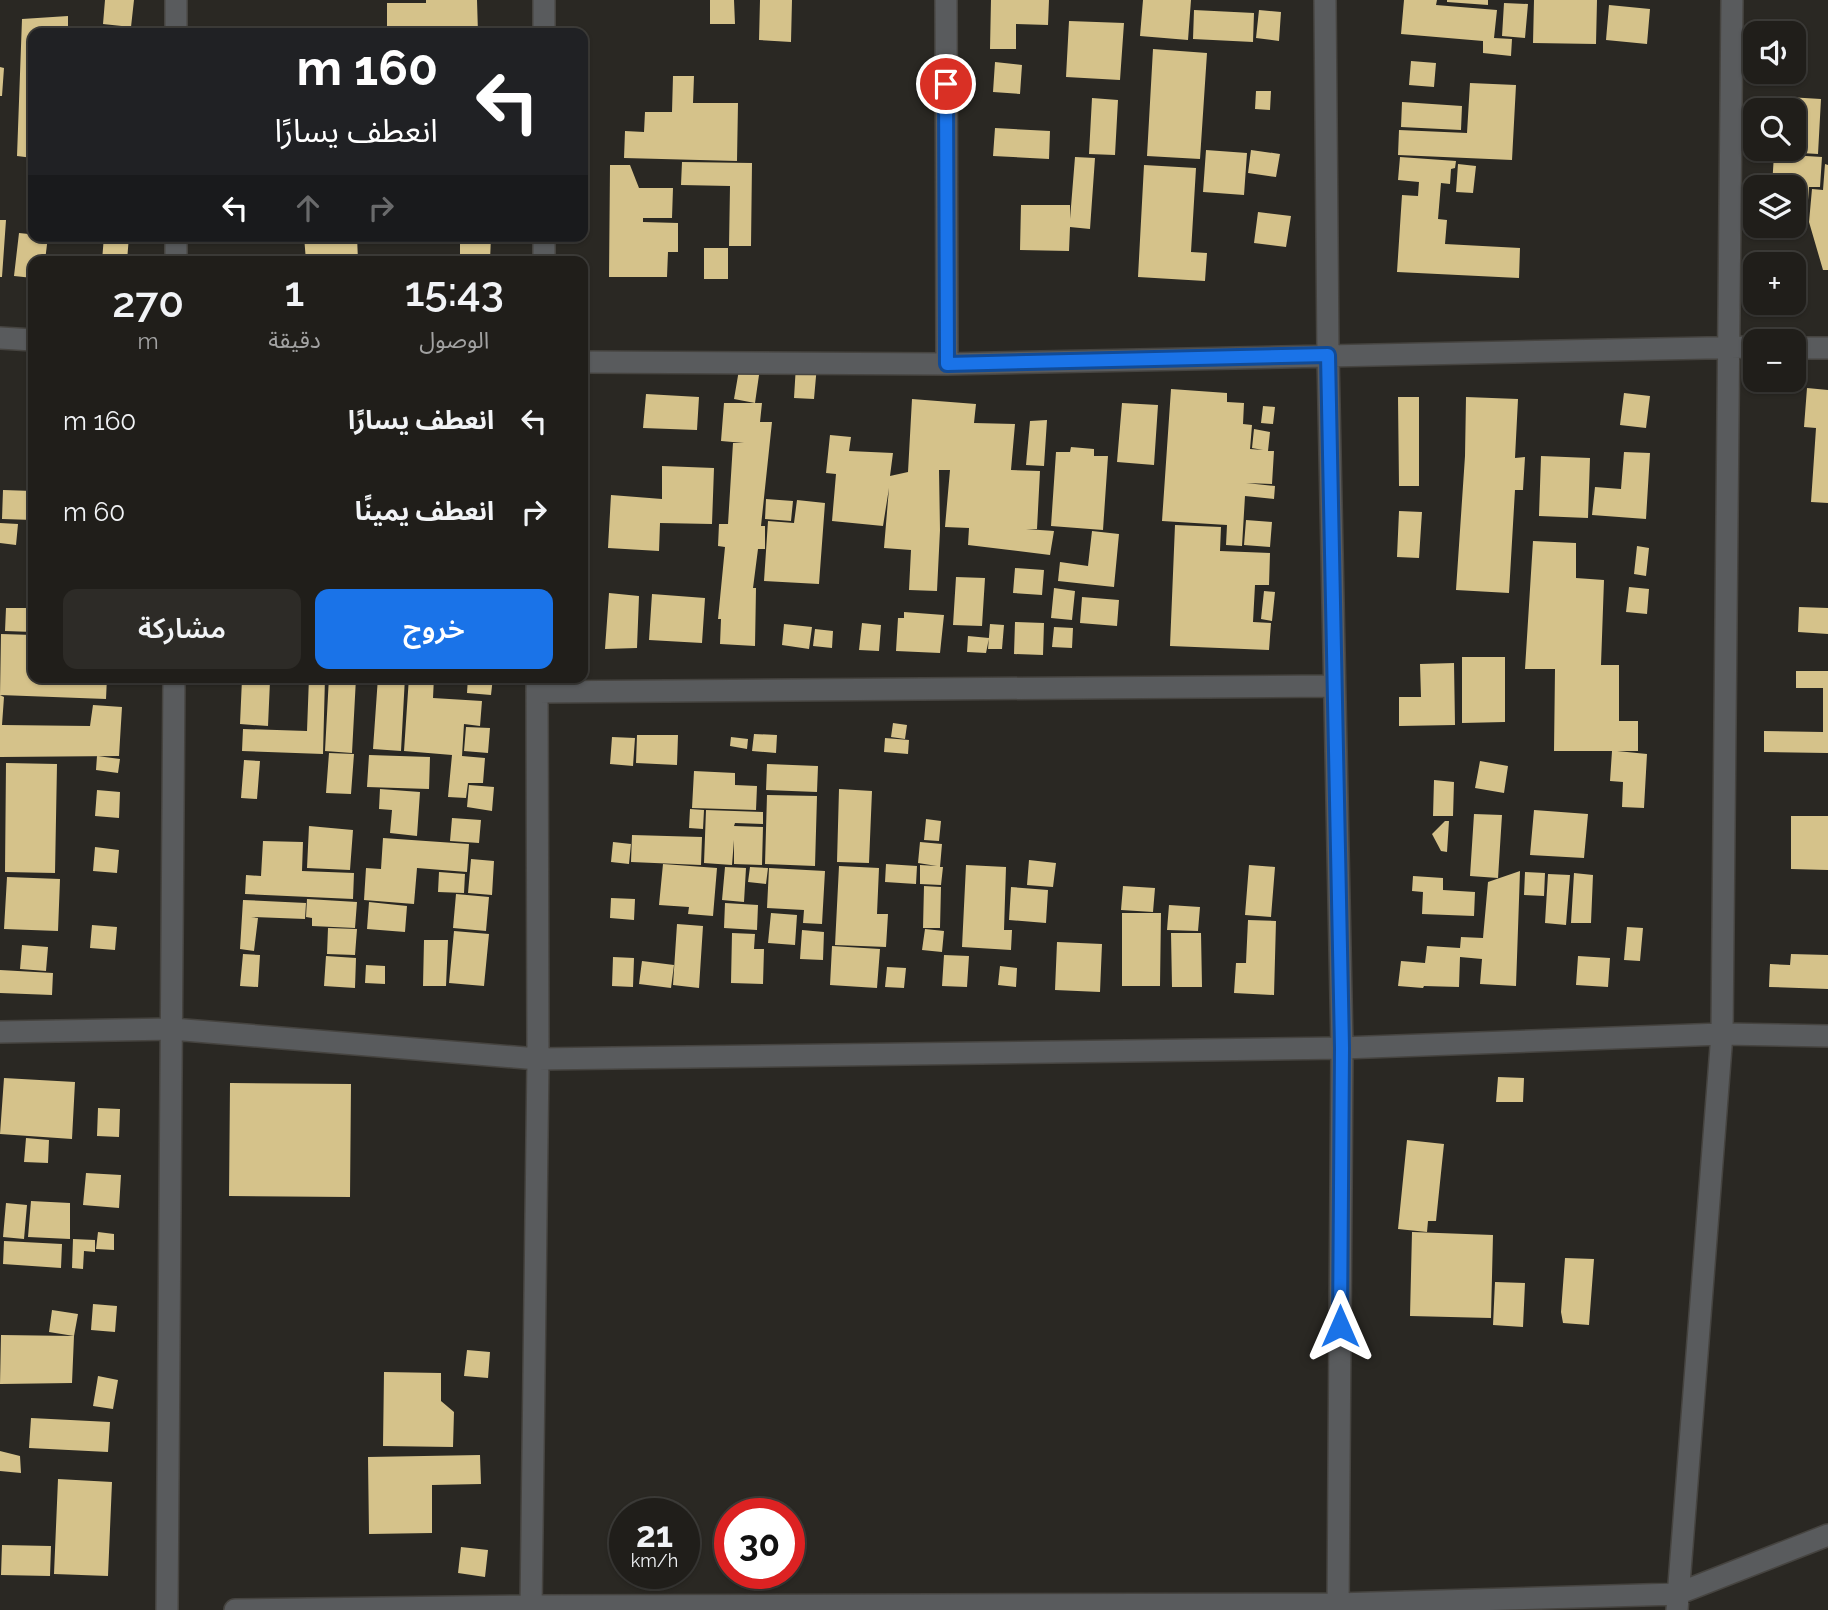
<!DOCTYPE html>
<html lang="ar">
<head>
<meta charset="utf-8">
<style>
	body { margin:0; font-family:Raleway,"Noto Sans Arabic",sans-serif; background:#2d2b27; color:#f1f3f6; direction:rtl; height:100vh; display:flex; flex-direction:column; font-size:26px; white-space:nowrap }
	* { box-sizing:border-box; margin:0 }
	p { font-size:23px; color:#a2a2a2 }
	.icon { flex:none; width:38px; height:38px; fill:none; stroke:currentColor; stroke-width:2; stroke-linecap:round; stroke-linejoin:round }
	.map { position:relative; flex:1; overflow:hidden; direction:ltr }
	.details { position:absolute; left:28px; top:256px; width:560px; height:427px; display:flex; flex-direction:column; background:#201e1a; border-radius:14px; box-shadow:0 2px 5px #0004,0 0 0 2px #3d3c39; direction:rtl }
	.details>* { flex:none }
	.top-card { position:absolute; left:28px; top:28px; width:560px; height:214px; border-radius:14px; box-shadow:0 2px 5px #0004,0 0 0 2px #3d3c39; direction:rtl; background:#202124; color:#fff; overflow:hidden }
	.tools { position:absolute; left:1743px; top:21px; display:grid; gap:14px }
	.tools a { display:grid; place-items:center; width:63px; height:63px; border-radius:14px; background:#201e1a; box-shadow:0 2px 5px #0004,0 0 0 2px #3d3c39; font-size:35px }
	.speed { position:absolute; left:609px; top:1498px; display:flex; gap:14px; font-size:35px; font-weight:700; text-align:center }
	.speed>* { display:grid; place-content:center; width:91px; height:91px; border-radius:50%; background:#201e1a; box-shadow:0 2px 5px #0004,0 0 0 2px #3d3c39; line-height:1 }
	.speed small { font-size:18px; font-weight:400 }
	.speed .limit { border:10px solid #d22; background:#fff; color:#111 }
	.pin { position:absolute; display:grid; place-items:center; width:60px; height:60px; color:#fff; margin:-30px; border:4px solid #fff; border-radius:50%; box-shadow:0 2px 7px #0007 }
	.me { position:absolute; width:77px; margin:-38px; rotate:0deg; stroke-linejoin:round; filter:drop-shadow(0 0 5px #0008) }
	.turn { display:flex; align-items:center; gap:24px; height:147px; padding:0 35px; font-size:32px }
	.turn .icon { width:91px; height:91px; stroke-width:2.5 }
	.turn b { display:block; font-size:49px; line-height:60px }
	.lanes { display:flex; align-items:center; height:66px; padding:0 35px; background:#0003; justify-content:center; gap:35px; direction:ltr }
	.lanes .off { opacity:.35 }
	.eta { display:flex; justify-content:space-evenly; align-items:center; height:119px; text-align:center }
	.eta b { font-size:42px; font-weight:600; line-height:49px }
	.primary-button { display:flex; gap:14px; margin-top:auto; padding:14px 35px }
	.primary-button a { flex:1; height:80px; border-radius:14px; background:#1a73e8; color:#fff; font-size:28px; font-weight:600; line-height:80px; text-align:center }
	.primary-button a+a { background:#2d2b27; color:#f1f3f6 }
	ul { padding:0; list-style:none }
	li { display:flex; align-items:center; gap:21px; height:91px; padding:0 35px }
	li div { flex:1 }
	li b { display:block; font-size:26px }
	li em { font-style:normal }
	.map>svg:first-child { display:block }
	.building { fill:#d5c28a }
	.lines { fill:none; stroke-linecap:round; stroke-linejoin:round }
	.minor-casing { stroke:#464440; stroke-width:24 }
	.minor { stroke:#595b5d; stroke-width:21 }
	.route-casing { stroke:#114b97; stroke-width:18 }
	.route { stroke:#1a73e8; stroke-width:12 }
</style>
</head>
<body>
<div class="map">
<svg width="1828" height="1610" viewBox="0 0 1828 1610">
	<rect width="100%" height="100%" fill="#2a2823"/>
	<!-- building -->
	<path class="building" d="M105 0H134L131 27 103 24Z
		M426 0H477L478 33H387V3H426Z
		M710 0H734L735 24H710Z
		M760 0H792L791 42 759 40Z
		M991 0H1049L1048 25 1016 24V49H990Z
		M1143 0H1191L1188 40 1140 36Z
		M1404 0H1437L1436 5 1497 10 1494 38 1512 39 1511 56 1483 53V41L1401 34Z
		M1447 0H1488V5L1447 2Z
		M1534 0H1597L1596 44 1533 43Z
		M1504 3 1528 4 1525 38 1502 36Z
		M1609 5 1650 9 1647 44 1606 40Z
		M1194 10 1254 13 1253 42 1193 39Z
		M1259 10 1281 12 1279 41 1256 38Z
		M68 16V33H33V158L17 156 22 19Z
		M1069 21 1124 23 1120 80 1066 77Z
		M319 26 359 27V33H319Z
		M1153 49 1207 53 1200 159 1147 156Z
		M1411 61 1436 63 1434 87 1409 85Z
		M995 62 1022 65 1020 94 993 92Z
		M0 67 4 68 2 96H0Z
		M673 76H694L693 103H738L737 161 624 158 625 131 644 132 645 112H672Z
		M1470 83 1516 85 1512 160 1398 155 1399 130 1467 133Z
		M1256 91H1271L1270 110 1255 109Z
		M1788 97 1821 99 1818 154 1785 152 1786 149H1794V110H1788Z
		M1092 98 1118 100 1115 155 1089 154Z
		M1402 102 1462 106 1461 130 1401 127Z
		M995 128 1050 131 1049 159 993 156Z
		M1206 150 1247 153 1244 195 1203 192Z
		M1251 150 1280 154 1276 177 1248 173Z
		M1774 154 1822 157 1820 187H1809L1806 226 1794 225V187H1772Z
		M1075 157 1095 158 1090 229 1070 227 1069 251 1020 250 1021 205H1070V219Z
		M1400 157 1456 161 1455 168 1451 169 1450 184 1441 183 1438 219 1447 220 1445 244 1520 248 1519 278 1397 272 1402 195 1418 196 1419 182 1398 180Z
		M682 162 752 163 751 246H729L730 186 681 185Z
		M1458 164 1476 166 1473 193 1456 192Z
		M1825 164 1828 165V270H1823L1809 222 1812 189 1823 190Z
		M610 165H630L639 188H673L672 218H643V222L678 223V252H668L667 277H609Z
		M1144 165 1196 168 1191 252 1207 253 1205 281 1138 277Z
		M1258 212 1291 216 1286 247 1254 243Z
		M0 220H6L2 277H0Z
		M19 233 48 236 45 261H33V278L14 276Z
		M104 236H129L127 261H102Z
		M304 236H357L358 261H306Z
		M460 236H491L490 261H460Z
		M704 248H728V279H704Z
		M740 364 760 368 755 403 734 399Z
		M796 365H817L814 399 794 398Z
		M1807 388 1828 390V503L1811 502 1816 428 1804 427Z
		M1171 389 1227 393V402L1244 403 1243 424 1252 425 1250 449 1263 450 1252 448 1254 429 1270 432 1268 451H1274L1272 484 1246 483 1275 486 1274 499 1245 496 1242 546 1226 545 1227 525 1162 521Z
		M1624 393 1650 396 1646 428 1620 425Z
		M646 394 699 397 697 430 643 428Z
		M1398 397H1419V486H1399Z
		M1466 397 1518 399 1515 458 1525 457 1523 490H1515L1509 593 1456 590 1465 456Z
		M912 399 976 404 974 423 1015 424 1011 470 1040 471 1037 529H1026L1054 531 1050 555 968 545 969 528 945 527 950 470H939L940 530 937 591 909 590 911 550 884 548 889 488 883 526 832 521 836 474 826 473 830 435 851 437 849 451 893 453 890 476 908 472Z
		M724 403H762L760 422H772L761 526H765V549H758L753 588H756L755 646 720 644 721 619H718L725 547 718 546 719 524H728L733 443H744L721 441Z
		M1122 403 1158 405 1154 465 1117 462Z
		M1263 406 1275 407 1273 424 1261 423Z
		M1047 420 1044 466 1026 465 1030 421Z
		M1071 447 1094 449V456H1108L1103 530 1051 526 1056 452H1070Z
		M1624 452 1650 453 1646 519 1592 515 1595 487 1621 489Z
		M1541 456 1590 458 1588 518 1539 516Z
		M662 466 714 468 712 524 660 523 659 551 608 548 611 495 662 499Z
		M3 490 33 491V520L2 519Z
		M766 499 793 501 791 521 765 519Z
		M797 500 825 503 819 584 764 581 768 521 794 523Z
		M1399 511 1422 512 1419 558 1397 557Z
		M1246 520 1272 522 1270 547 1244 545Z
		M0 523 18 524 16 545 0 543Z
		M1175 525 1221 527 1220 551 1270 553 1269 585H1255L1253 622 1271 623 1269 650 1170 646Z
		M1092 531 1119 534 1114 587 1058 581 1060 562 1088 566Z
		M1533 541 1576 543V578L1604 580 1601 665H1619V721H1638V751H1617L1647 754 1644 808 1622 807 1623 782 1610 781 1612 751H1554L1555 669H1525Z
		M1637 546 1649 548 1646 576 1634 574Z
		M1015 568 1044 570 1042 595 1013 593Z
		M956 577 985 578 982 626 953 625Z
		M1629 587 1649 589 1647 614 1626 612Z
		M1054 588 1075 591 1072 620 1051 618Z
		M1264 591 1275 592 1272 621 1261 619Z
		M609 593 639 596 637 648 605 649Z
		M652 594 705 598 702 643 649 640Z
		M1082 597 1119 600 1117 626 1080 623Z
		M1799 607 1828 608V634L1798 632Z
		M6 608H33V632L5 631Z
		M904 612 944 615 940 653 896 651 898 618H904Z
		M1015 622 1044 623 1043 655 1014 654Z
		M862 623 881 625 879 651 859 650Z
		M784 624 812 627 809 649 782 645Z
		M990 624 1004 625 1002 649H988Z
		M1054 627 1073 628 1072 648 1052 647Z
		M815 629 833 631 832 648 813 646Z
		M1 634 33 635V677H107L106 699 0 695Z
		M968 636 989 638 986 653 967 652Z
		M1462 657H1505V722L1462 723Z
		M1454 663 1455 725 1399 726V697H1421L1420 664Z
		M1796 671H1828V753L1764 752V731L1823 732V688H1796Z
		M309 677H325L323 754 242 751 243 729 307 731Z
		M329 677 356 678 352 753 325 751Z
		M378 677H405L401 751 373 749Z
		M409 677H434L433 698 482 701 480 726 464 724 462 756 485 758 483 783H468L466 798 448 797 452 755 404 751Z
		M468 677H493L491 695 467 693Z
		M242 679 270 681 268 726 240 724Z
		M0 695 4 697 2 725 90 726 93 705 122 707 119 756 0 757Z
		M893 723 907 725 905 739 891 737Z
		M466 727 490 728 488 753 464 751Z
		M754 734 777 735 776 753 752 751Z
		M637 735H678L677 765 636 763Z
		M612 737 635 738 633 766 610 764Z
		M731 737 748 739 747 749 730 746Z
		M885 738 909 740 908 754 884 752Z
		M329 753 354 754 351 794 326 793Z
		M369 755 430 757 429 789 367 787Z
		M97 756 120 759 118 773 96 770Z
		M244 760 260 761 257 799 241 798Z
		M1480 761 1508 766 1504 793 1475 788Z
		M6 763 57 764 55 873 5 872Z
		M767 764 818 766 817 792 766 790Z
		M694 771 735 773V785L757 786 756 810 692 808Z
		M1434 780 1454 782 1453 816H1433Z
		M469 785 494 787 492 811 467 807Z
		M380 789 420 792 417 836 390 833 392 810 379 809Z
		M839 789 872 791 869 863 837 862Z
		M97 790 120 792 119 818 95 816Z
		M767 795 817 796 815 866 765 864Z
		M690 809 704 810 703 829 689 828Z
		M706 810 763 812V824L735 823 734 826 763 827 762 865 734 864V840L732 865 704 863Z
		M1534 810 1588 814 1584 858 1530 855Z
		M1474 814 1502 815 1498 878 1470 876Z
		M1791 816H1828V870L1791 869Z
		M452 818 481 820 479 843 450 841Z
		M926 819 941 821 939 841 924 840Z
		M1445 821H1449L1447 852 1441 851 1432 834Z
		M309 826 353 830 350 870 307 868Z
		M632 835 702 837 701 865 631 862Z
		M383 838 469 844 467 872 417 868 414 904 364 900 366 868 381 869Z
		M263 841 303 842 302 871 354 873 353 899 245 894 246 875 261 876Z
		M613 842 631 844 629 864 611 862Z
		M920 842 942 844 940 867H943L941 885 920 884V865L937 866 918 863Z
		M95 847 119 850 117 873 93 871Z
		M471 859 494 861 492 895 468 893Z
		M1029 860 1056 863 1053 887 1027 885Z
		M663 864 717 868 713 916 688 914 689 907 659 905Z
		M886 864 917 866 916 884 885 882Z
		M966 865 1006 867 1004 930H1012L1011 950 962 947Z
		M1249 865 1275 867 1271 917 1245 915Z
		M839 866 879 868 877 914H888L886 947 835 945Z
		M725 867 746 868 744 902 722 900Z
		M750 867 768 868 766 884 748 882Z
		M769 868 825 871 822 924 803 923 804 910 767 908Z
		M1520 871 1516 986 1480 984 1482 959 1460 957 1459 987 1424 986 1423 988 1398 986 1401 961 1425 963 1427 946 1460 948 1461 937 1483 938 1488 882Z
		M439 872 465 874 464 893 438 892Z
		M1525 872 1545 873 1544 896 1524 895Z
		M1574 873 1593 875 1591 923H1571Z
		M1548 874 1570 875 1566 925 1545 923Z
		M1413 876 1443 878V890L1475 892 1474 916 1422 914 1423 892 1412 891Z
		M7 877 60 879 58 931 4 929Z
		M924 886 941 887 940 928H923Z
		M1123 886 1155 888 1153 912 1121 910Z
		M1011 887 1048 890 1046 923 1009 920Z
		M456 894 489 897 486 931 453 928Z
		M611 898 635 899 634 920 610 918Z
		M307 899 357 902 355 928 312 926V918L306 917Z
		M243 900 306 903 305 919 251 917 258 918 254 951 240 949Z
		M369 902 407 906 405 932 367 929Z
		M725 903 758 905 757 930 724 928Z
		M1169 905 1200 907 1198 931 1167 930Z
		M771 913 797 915 795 945 768 943Z
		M1122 913H1161L1160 986H1122Z
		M1248 920 1276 921 1274 995 1234 993 1236 963H1246Z
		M677 924 703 926 699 988 673 985Z
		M92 925 117 927 115 950 90 948Z
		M1627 927 1643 928 1640 961 1624 960Z
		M328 928 357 929 355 955 327 954Z
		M925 929 944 931 942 952 922 950Z
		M802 930 824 932 823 960 800 959Z
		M454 931 489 934 484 986 449 983Z
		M732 933 755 934 754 949H764L763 984 731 983Z
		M1171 933H1201L1202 987H1172Z
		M424 940H448L446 986H423Z
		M1057 942 1102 944 1100 992 1055 990Z
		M22 945 48 947 46 971 20 969Z
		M832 946 880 949 877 988 830 985Z
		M243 954 260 955 258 987 240 986Z
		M1791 954 1828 955V989L1769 987 1770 964 1790 965Z
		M944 955 969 956 967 987 942 986Z
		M326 956 356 958 355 988 324 986Z
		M1578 956 1610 958 1608 987 1576 985Z
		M613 957 634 958 633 987 612 986Z
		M642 961 674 965 671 988 639 984Z
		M366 965 385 966V984L365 983Z
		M1000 966 1017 968 1016 987 998 985Z
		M887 967 906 968 904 988 885 987Z
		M0 970 53 973 52 995 0 993Z
		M1498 1077 1524 1078 1523 1102H1496Z
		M4 1078 75 1082 72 1139 0 1134Z
		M230 1083 351 1084 350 1197 229 1196Z
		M98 1108 120 1109 119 1137 97 1136Z
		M26 1138 49 1140 48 1163 24 1162Z
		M1407 1140 1444 1144 1436 1221H1428L1427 1232 1398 1229Z
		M86 1173 121 1175 119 1208 83 1205Z
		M31 1201 70 1203V1239L28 1237Z
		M6 1203 27 1205 24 1239 3 1237Z
		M98 1232 114 1234V1250L96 1249Z
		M1412 1232 1493 1235 1491 1318 1410 1316Z
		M73 1239 95 1240V1252L84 1251 83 1269 72 1268Z
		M4 1241 62 1244 61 1268 3 1264Z
		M1565 1258 1594 1259 1589 1325 1563 1323 1561 1312Z
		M1495 1282 1525 1283 1523 1327 1493 1325Z
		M93 1304 117 1306 115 1332 91 1330Z
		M52 1310 78 1314 74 1336 49 1332Z
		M1 1335 74 1336 72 1383 0 1384Z
		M467 1350 490 1352 488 1378 464 1376Z
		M384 1372 441 1373V1401L454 1412 453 1447 383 1446Z
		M98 1376 118 1380 113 1409 93 1406Z
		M31 1418 110 1422 108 1452 29 1448Z
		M0 1451 20 1456 21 1473 0 1471Z
		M480 1455 481 1484 432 1485V1533L369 1534 368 1457Z
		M58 1479 112 1482 108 1576 54 1574Z
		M2 1545 51 1546 50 1576 1 1575Z
		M461 1547 488 1550 485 1577 458 1573Z"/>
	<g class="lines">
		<defs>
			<path id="minor" d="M176 0V33
				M946 0 947 364
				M1325 0 1328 355 1342 1048 1338 1610
				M544 33V0
				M176 236V261
				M544 261V236
				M0 338 33 340
				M1794 348H1828
				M583 362 947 364 1755 347
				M537 692 1333 686
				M0 1032 172 1029 538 1059 1342 1048 1722 1034 1828 1036
				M167 1610 174 677
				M235 1610 531 1606 1337 1604 1677 1594 1828 1535
				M531 1610 538 1059 537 677
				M1677 1610 1722 1034 1732 0"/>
		</defs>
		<!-- minor casing -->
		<use href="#minor" class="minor-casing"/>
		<!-- minor -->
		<use href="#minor" class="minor"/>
	</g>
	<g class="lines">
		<defs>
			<path id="route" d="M946 84 947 364 1328 355 1342 1048 1340 1326"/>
		</defs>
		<!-- route casing -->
		<use href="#route" class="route-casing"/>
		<!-- route -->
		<use href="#route" class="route"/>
	</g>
</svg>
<div class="tools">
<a><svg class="icon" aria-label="sound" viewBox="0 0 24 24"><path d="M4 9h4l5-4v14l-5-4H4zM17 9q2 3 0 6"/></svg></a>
<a><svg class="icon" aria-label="search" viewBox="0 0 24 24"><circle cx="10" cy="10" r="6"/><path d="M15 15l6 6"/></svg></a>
<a><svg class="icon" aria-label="layers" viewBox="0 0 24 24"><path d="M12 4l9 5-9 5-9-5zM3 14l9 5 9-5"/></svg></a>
<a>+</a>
<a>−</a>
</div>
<div class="speed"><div>21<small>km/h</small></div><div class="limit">30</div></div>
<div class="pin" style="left:946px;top:84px;background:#d93025"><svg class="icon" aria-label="arrive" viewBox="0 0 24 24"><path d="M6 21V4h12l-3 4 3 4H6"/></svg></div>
<svg class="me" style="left:1340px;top:1326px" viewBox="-20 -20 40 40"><path d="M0-17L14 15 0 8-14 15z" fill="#1a73e8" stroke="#fff" stroke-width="4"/></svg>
<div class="top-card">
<div class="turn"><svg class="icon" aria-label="left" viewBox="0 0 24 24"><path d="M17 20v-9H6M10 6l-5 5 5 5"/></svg><div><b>160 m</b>انعطف يسارًا</div></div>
<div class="lanes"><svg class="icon" aria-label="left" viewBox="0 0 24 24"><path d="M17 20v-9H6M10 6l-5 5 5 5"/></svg><svg class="icon off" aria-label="ahead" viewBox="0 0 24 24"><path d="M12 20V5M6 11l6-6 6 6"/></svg><svg class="icon off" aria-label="right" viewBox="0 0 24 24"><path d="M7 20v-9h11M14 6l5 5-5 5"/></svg></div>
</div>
<section class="details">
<div class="eta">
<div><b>15:43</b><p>الوصول</p></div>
<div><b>1</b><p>دقيقة</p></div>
<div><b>270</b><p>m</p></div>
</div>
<ul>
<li><svg class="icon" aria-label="left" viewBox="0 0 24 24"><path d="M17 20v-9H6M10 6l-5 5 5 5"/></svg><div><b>انعطف يسارًا</b></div><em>160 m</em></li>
<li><svg class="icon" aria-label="right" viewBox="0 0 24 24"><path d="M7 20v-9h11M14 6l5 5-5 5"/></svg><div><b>انعطف يمينًا</b></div><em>60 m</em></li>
</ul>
<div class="primary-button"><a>خروج</a><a>مشاركة</a></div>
</section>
</div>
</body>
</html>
